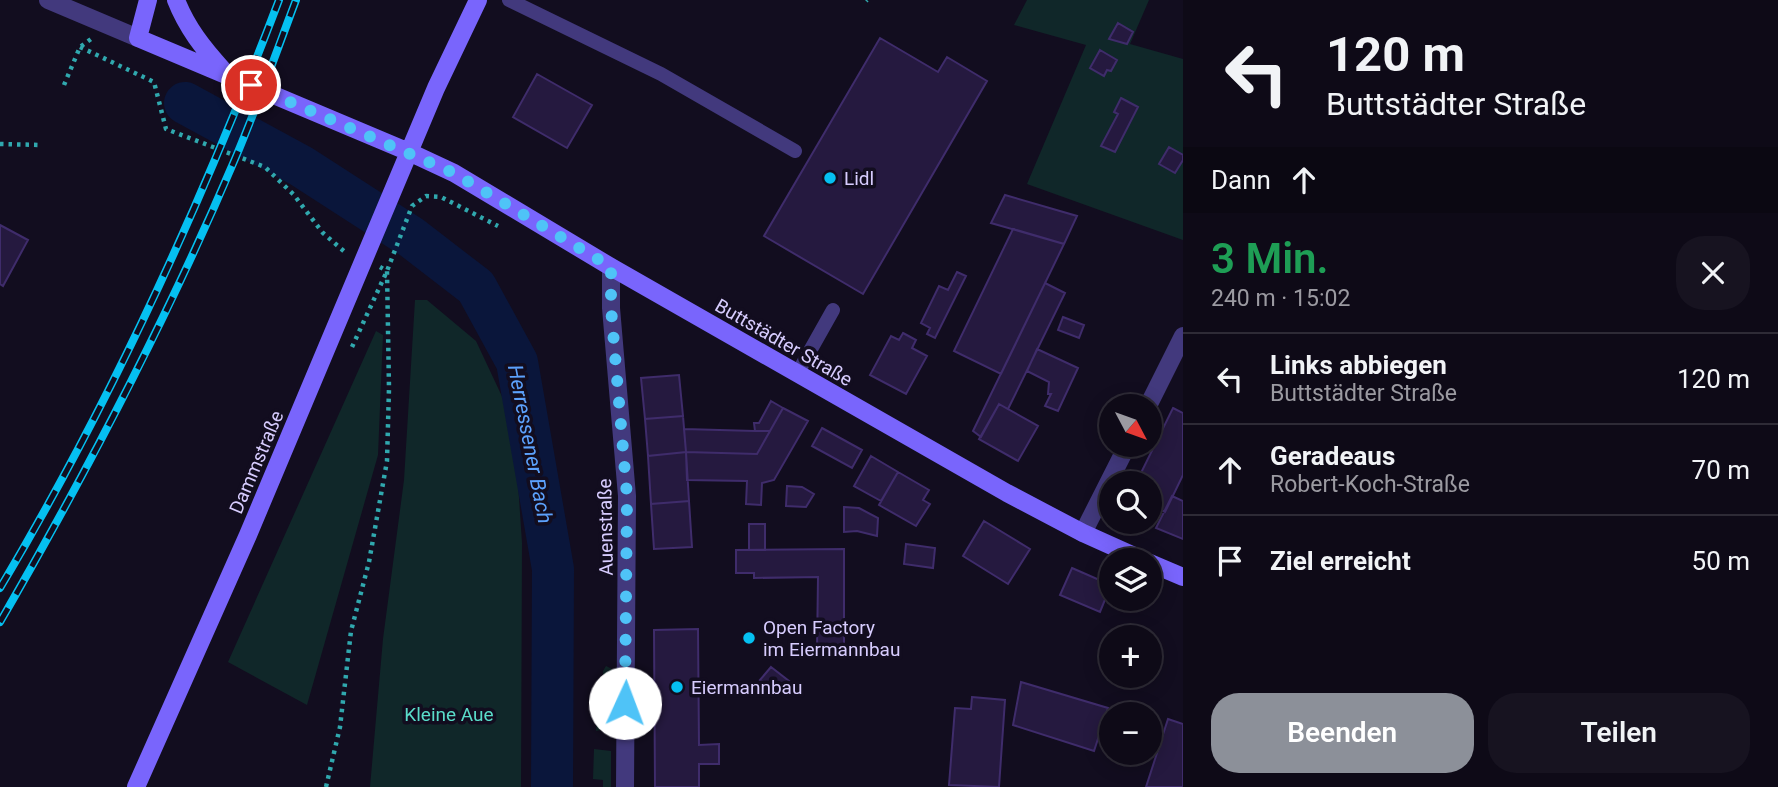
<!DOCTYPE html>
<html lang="de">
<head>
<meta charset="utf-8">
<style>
	body { margin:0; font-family:Roboto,sans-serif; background:#171320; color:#f1f3f6; height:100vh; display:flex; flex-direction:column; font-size:26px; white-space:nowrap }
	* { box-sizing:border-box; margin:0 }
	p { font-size:23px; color:#9b9aa1 }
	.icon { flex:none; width:38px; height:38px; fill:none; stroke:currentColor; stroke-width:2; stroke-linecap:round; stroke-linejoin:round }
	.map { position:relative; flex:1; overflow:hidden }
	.drawer { display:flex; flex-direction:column; background:#0e0a17; width:595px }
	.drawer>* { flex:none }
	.guide { background:#0e0a17; color:#f1f3f6; overflow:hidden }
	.needle { width:46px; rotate:131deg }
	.controls { position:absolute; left:1099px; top:394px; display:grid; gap:14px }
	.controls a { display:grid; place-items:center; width:63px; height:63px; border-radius:50%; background:#0e0a17; box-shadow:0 4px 18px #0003,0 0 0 2px #2e2b36; font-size:35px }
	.pin { position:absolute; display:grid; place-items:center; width:60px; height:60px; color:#fff; margin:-30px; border:4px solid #fff; border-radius:50%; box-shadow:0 2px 7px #0007 }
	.me { position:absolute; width:77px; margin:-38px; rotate:2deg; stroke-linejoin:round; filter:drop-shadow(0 0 5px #0008) }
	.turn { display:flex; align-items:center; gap:24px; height:147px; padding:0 28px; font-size:32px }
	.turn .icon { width:91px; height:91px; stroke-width:2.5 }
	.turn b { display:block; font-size:49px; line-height:60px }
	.then { display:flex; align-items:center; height:66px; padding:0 28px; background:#0003; gap:14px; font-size:26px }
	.round { display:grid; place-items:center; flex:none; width:74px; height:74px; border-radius:28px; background:#171320 }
	.head { display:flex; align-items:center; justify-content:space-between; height:119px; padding:0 28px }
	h1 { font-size:42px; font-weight:600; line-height:52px; color:#1e9e55 }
	.action { display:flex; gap:14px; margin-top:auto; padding:14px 28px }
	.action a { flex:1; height:80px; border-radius:28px; background:#8c9099; color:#fff; font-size:28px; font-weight:600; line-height:80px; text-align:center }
	.action a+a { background:#171320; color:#f1f3f6 }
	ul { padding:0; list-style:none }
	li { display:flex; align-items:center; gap:21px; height:91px; padding:0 28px; border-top:2px solid #2e2b36 }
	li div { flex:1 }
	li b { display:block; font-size:26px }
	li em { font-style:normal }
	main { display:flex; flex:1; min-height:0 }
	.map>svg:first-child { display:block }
	.green { fill:#102729 }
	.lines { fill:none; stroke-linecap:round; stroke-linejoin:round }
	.river { stroke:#0a163b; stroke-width:42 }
	.building { fill:#25193f; stroke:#3f2c6b; stroke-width:2 }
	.path { stroke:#30a8ae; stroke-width:4.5; stroke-dasharray:3.5 5; stroke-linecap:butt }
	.lane { stroke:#42397d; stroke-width:14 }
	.street { stroke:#42397d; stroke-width:18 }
	.secondary { stroke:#7965fc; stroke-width:18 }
	.rail-casing { stroke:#05c0f1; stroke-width:8 }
	.rail { stroke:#120d1f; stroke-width:5; stroke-dasharray:16; stroke-linecap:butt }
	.route { stroke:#4fc3f7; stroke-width:12; stroke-dasharray:0 21.6 }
	.poi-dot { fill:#05c0f1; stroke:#120d1f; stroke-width:2.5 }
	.labels { text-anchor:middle; stroke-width:7; stroke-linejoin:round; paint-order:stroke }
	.poi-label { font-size:19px; fill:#d7ccfe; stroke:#120d1f; text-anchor:start }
	.street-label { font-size:19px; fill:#d7ccfe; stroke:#120d1f }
	.park-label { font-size:19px; fill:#5adcc9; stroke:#120d1f }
	.water-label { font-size:21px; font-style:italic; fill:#5ca1fc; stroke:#120d1f }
</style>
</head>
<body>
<main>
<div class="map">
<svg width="1183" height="787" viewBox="0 0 1183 787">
	<rect width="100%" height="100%" fill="#120d1f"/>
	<!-- green -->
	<path class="green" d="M1027 0H1149L1130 44 1183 59V240L1027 184 1086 45 1014 25Z
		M415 300H427L476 341 514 422 522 543 521 787H370L383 639 404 480Z
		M376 331 383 335 378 455 307 705 228 662Z
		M606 666 612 669 611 728 596 731 597 719 604 718 603 671Z
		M594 749 611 751V787H603V780L593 779Z"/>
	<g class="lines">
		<!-- river -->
		<path class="river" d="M185 103 301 166 411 237 476 287 517 362 553 569 552 787"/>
	</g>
	<!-- building -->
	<path class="building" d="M1118 23 1133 32 1127 44 1109 39Z
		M880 38 938 72 947 57 987 81 863 294 764 236Z
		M1100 50 1117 60 1111 71 1107 70 1104 76 1090 68Z
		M537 74 592 105 567 148 513 117Z
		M1121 98 1138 107 1115 152 1101 146 1118 114 1114 112Z
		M1169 147 1183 155V160L1175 173 1159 164Z
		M1005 195 1077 216 1064 244 991 223Z
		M0 225 28 240 3 286 0 284Z
		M1013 229 1064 244 1001 374 954 351Z
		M957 272 966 276 935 338 927 334 930 328 921 323 939 286 948 290Z
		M1045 283 1065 293 1008 409 999 404 981 437 973 431Z
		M1063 317 1084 325 1079 338 1058 330Z
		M903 333 916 340 912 348 927 356 906 394 870 375 891 336 899 340Z
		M1037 349 1078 368 1058 411 1045 406 1051 394H1048L1049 382 1027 371Z
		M679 375 683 416 645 419 641 378Z
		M771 401 783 408 770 431H755L754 423H759Z
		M999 404 1038 426 1018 461 979 439Z
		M783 408 808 421 774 480 762 483 761 505 746 504 747 481 687 480 686 452 757 454Z
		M1173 408 1183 413V475L1165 512 1150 505V483H1136Z
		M683 416 686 452 648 456 645 419Z
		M822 428 862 450 852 468 812 446Z
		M684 429 755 431H770L757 454 686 452Z
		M686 452 689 501 651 504 648 456Z
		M871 456 898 472 881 501 854 486Z
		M898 472 929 490 923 500 930 504 916 526 879 505Z
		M787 486 802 487 814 494 806 507 786 506Z
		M1172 496 1183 501V539L1156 528Z
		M689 501 692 547 654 549 651 504Z
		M844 507 859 508 878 518 877 536 857 531 844 532Z
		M984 521 1030 549 1008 584 963 556Z
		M749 524H765V550H749Z
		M906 544 935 548 933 568 904 564Z
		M844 549V650H817L818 577 754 578V573H736V550Z
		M1072 568 1111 585 1100 612 1060 595Z
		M698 629 699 745 719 744V764H699V787H655L654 630Z
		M771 667 789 681 783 690 778 686 776 688 760 680Z
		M1021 682 1108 708 1094 751 1013 725Z
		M972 697 1005 700 999 787 949 785 955 708 971 709Z
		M1168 719 1183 724V787H1146Z"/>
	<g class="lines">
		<!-- path -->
		<path class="path" d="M866 1 867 0
			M80 47 154 82 166 129 265 167 294 195 323 233 346 253
			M64 85 80 47 91 39
			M0 144 41 145
			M352 347 387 271 412 206 426 196 441 197 498 226
			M326 787 340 727 351 631 369 562 387 461 389 388 387 271 380 267"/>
		<!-- lane -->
		<path class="lane" d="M509 0 661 74 795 151
			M797 374 833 310"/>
		<!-- street -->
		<path class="street" d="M48 0 138 38
			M611 267V308L627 496 625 787
			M1148 406 1183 336
			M1083 533 1128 444"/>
		<!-- secondary -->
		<path class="secondary" d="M148 0 138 38 409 152 454 173 611 267 1007 493 1083 533 1143 560
			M176 0C187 28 203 48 223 70
			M1150 563 1183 577
			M136 787 248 535 436 88 478 0"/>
		<defs>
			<path id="rail" d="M0 588C111 402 202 203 279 0
				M0 622C87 472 167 319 235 159 257 107 276 53 296 0"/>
		</defs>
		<!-- rail casing -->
		<use href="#rail" class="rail-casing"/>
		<!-- rail -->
		<use href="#rail" class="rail"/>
	</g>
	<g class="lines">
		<!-- route -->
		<path class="route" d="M251 85 454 173 611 267V308L627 496 625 703"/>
	</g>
	<!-- markers -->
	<g class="poi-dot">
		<circle cx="830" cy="178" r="7"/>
		<circle cx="749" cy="638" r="7"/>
		<circle cx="677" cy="687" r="7"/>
	</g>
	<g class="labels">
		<!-- poi labels -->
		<g class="poi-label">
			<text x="844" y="185">Lidl</text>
			<text x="763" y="634">Open Factory<tspan x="763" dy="22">im Eiermannbau</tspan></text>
			<text x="691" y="694">Eiermannbau</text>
		</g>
		<!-- street labels -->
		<g class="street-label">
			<text transform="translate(784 342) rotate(30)" y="7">Buttstädter Straße</text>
			<text transform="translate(256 462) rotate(-67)" y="7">Dammstraße</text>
			<text transform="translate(605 527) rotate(-91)" y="7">Auenstraße</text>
		</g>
		<!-- park labels -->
		<g class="park-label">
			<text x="449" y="721">Kleine Aue</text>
		</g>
		<!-- water labels -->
		<g class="water-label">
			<text transform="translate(530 444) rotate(79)" y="7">Herressener Bach</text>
		</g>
	</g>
</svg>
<div class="controls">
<a><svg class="needle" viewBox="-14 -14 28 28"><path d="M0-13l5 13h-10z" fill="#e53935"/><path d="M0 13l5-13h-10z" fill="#9b9aa1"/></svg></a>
<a><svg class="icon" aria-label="search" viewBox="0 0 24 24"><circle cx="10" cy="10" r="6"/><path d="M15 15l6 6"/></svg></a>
<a><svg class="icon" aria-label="layers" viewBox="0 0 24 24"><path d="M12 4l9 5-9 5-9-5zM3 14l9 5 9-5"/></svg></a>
<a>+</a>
<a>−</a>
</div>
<div class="pin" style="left:251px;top:85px;background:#d93025"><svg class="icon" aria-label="arrive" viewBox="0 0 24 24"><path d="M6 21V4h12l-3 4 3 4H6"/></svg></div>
<svg class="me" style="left:625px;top:703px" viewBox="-20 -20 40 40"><circle r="19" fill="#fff"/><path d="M0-13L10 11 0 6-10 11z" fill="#4fc3f7"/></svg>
</div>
<section class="drawer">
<div class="guide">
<div class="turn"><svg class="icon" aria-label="left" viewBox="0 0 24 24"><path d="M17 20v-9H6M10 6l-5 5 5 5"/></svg><div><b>120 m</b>Buttstädter Straße</div></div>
<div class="then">Dann<svg class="icon" aria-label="ahead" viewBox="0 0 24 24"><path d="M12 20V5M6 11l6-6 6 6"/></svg></div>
</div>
<div class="head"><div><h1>3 Min.</h1><p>240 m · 15:02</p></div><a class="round"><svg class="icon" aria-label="close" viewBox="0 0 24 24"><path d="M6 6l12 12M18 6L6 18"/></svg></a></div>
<ul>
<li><svg class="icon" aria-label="left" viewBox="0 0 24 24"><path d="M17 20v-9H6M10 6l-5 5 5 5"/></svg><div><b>Links abbiegen</b><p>Buttstädter Straße</p></div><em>120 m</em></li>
<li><svg class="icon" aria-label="ahead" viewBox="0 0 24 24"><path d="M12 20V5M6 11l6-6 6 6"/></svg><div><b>Geradeaus</b><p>Robert-Koch-Straße</p></div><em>70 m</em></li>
<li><svg class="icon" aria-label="arrive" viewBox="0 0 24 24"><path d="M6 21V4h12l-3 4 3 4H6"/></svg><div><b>Ziel erreicht</b></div><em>50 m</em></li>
</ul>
<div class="action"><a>Beenden</a><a>Teilen</a></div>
</section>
</main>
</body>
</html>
